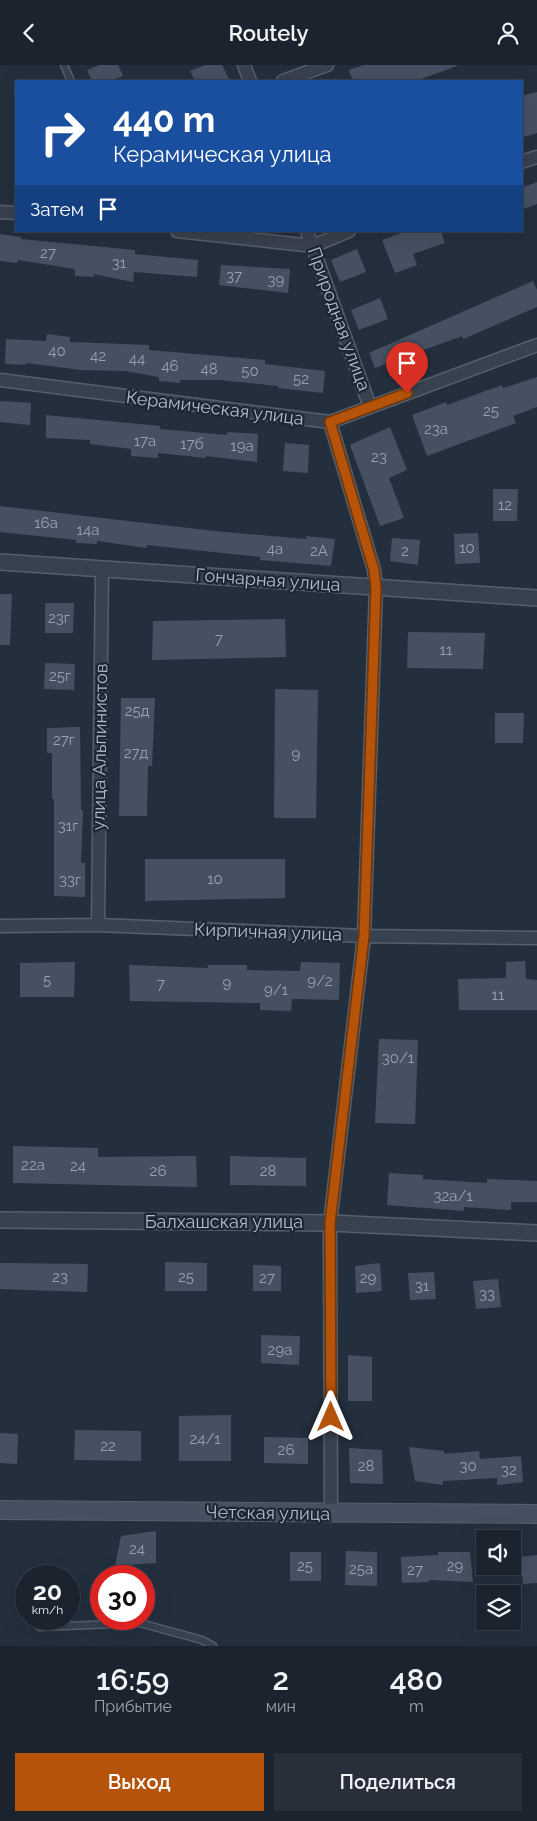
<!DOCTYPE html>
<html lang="ru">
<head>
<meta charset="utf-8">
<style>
	body { margin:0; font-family:Raleway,sans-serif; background:#282f3a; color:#f1f3f6; height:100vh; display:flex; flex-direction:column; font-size:19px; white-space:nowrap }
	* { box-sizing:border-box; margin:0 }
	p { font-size:16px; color:#a0a4aa }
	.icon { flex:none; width:28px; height:28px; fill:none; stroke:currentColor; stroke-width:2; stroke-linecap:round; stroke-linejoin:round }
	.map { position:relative; height:1581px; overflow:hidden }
	.drawer { display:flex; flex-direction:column; background:#1b232e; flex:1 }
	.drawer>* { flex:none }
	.banner { position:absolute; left:15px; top:15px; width:508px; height:152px; border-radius:0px; box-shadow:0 5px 20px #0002,0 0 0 1px #39404a; background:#1a4fa0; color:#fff; overflow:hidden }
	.controls { position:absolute; left:476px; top:1465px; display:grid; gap:10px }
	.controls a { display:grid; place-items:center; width:45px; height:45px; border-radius:0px; background:#1b232e; box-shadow:0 5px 20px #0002,0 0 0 1px #39404a; font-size:25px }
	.speed { position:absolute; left:15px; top:1500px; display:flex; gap:10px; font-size:25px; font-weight:700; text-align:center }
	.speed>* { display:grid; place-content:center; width:65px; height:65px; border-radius:50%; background:#1b232e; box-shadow:0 5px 20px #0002,0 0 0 1px #39404a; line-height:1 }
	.speed small { font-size:12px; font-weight:400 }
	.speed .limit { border:8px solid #d22; background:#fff; color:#111 }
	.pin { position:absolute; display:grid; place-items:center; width:42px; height:42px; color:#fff; margin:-51px -21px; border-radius:50% 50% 50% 0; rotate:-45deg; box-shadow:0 0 5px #0007 }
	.pin .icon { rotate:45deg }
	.me { position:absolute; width:55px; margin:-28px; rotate:0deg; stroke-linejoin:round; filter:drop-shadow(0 0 4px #0008) }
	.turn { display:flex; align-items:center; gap:18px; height:105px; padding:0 15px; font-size:22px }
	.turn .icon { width:65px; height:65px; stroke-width:2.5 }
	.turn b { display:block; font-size:35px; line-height:42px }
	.then { display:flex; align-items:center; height:48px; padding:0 15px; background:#0003; gap:10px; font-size:19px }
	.eta { display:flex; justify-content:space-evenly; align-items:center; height:85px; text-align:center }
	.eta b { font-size:30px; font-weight:600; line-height:35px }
	.primary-button { display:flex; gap:10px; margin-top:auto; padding:10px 15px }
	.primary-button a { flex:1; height:58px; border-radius:0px; background:#b45309; color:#fff; font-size:20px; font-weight:600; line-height:58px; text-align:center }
	.primary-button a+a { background:#282f3a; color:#f1f3f6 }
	header { display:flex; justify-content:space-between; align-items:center; height:65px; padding:0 15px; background:#1b232e; font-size:22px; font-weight:600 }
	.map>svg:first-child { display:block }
	.building { fill:#455162 }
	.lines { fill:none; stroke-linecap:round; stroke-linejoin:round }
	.service-casing { stroke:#565f6c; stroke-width:9 }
	.minor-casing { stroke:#565f6c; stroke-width:15 }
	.tertiary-casing { stroke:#565f6c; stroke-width:18 }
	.secondary-casing { stroke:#565f6c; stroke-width:20 }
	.service { stroke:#38414e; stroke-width:6 }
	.minor { stroke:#38414e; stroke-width:12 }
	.tertiary { stroke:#38414e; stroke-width:15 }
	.secondary { stroke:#465061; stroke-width:18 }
	.route-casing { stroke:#753606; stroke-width:12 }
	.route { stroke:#b45309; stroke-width:9 }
	.labels { text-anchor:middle; stroke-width:4.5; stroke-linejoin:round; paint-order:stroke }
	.number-label { font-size:15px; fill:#98a1af }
	.street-label { font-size:18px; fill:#b4bcc9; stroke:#1d2633 }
</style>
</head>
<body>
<header><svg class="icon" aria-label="back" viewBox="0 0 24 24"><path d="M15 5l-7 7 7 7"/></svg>Routely<svg class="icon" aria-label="person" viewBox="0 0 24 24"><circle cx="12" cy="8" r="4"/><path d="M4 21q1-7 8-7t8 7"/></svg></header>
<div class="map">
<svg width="537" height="1581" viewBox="0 0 537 1581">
	<rect width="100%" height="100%" fill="#242f3e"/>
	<!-- building -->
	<path class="building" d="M100 0H118L123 11 110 16H92L87 5Z
		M205 0H222L230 16H195L190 6Z
		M364 0H456L457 1 416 16H353L349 5Z
		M537 27V68L521 73V31Z
		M537 117V139L524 144 521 123Z
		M406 166H441L445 178 413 189 417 200 395 208 382 175Z
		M0 169 21 172V174L135 185V189L198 195 197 212 134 207 133 217 94 209V212L75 211V204L18 195 17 198 0 196Z
		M357 184 366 207 340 217 331 195Z
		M221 200 290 204 288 228 219 220Z
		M533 216 537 225V242L463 274 462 271 375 303 369 288Z
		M380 233 388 254 359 265 351 245Z
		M47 269 70 272V277L149 280V285L265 295V299L325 306 323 328 278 323V321L219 315H180V318L159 316V312L125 306 81 305 26 298V300L5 299 6 274 46 276Z
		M537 312V342L513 351 516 358 427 391 412 350 446 337 447 340 502 320 503 323Z
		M0 336 31 338 30 360 0 357Z
		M46 350 160 361V364L227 370V367L258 369 257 397 206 391V393L158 388V393L131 391V384L90 379V375L46 373Z
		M390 362 407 405 389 413 404 453 380 461 350 380Z
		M285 378 309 380 308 408 283 406Z
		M493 424H518L517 456H493Z
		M0 441 214 466 306 474V471L335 474 331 501 260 495V492L147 480V483L97 476V479L76 478V475L0 467Z
		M478 468 480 498 455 499 454 469Z
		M392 473 420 475 418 500 390 496Z
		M0 529H12L10 580H0Z
		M45 538H74L73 568H45Z
		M285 554 286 592 152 595 153 556Z
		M408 567 485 568 483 604 407 603Z
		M45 598 75 599 74 625 44 624Z
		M275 624 318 625 316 753H274Z
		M121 633H155L152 701H148L147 751H119Z
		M495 648H524L523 678H495Z
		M80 662 81 745H83L81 798H85V832L54 831V734H52V688H47V663Z
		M145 794H285V833L145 836Z
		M525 896 526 914 537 915V945H459L458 914 506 913V897Z
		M75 897 74 932H20V898Z
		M301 897 340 898 339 935 292 934 291 946 260 945V938L130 936 129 900 208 903V900H247V905L300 906Z
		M379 974 418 975 415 1059 375 1058Z
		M13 1081 98 1083V1092L196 1091 197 1122 13 1118Z
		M230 1091 306 1093V1121L230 1120Z
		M389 1108 423 1110V1114L487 1118V1114L537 1116V1137H511V1145L464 1142V1146L387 1140Z
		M165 1197 207 1198V1226H165Z
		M0 1198 88 1199 87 1227 0 1224Z
		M380 1198 382 1226 356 1228 355 1201Z
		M253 1200 281 1201V1226H253Z
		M434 1207 436 1234 410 1235 408 1208Z
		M498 1214 501 1242 476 1244 473 1216Z
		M261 1270 300 1271 299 1300 261 1298Z
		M348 1290 372 1292V1336H348Z
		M231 1350V1396H179V1351Z
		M75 1365 141 1366V1396L74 1395Z
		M0 1368 18 1369 17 1399 0 1398Z
		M264 1372 308 1373V1399L264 1398Z
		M409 1382 444 1386V1389L479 1386 480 1394 521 1391 523 1417 497 1420V1413L443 1416V1420L415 1416Z
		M349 1383 382 1385 383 1419 350 1418Z
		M156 1466V1498L115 1501 121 1471Z
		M346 1486 377 1487V1521L345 1520Z
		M290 1487H321V1516H290Z
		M438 1487H470L473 1517 429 1515V1517L402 1518 401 1492 438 1490Z
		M537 1490V1518L523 1519 520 1492Z"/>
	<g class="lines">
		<defs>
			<path id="service" d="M64 0 71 16
				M40 1562 140 1558 202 1575 213 1581"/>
			<path id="minor" d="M244 0 250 16
				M283 16 327 0
				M521 97 537 92
				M0 147 16 148
				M177 166 313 181 349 166
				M307 166 370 342
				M0 315 330 357 537 280
				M330 357 374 505 376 523 364 871 330 1158 331 1449
				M98 860 102 503
				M0 861 98 860 364 871 537 873"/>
			<path id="tertiary" d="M0 497 537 533
				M0 1155 330 1158 537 1168"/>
			<path id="secondary" d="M0 1445 537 1449"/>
		</defs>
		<!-- service casing -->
		<use href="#service" class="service-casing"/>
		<!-- minor casing -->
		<use href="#minor" class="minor-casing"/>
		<!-- tertiary casing -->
		<use href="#tertiary" class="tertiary-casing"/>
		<!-- secondary casing -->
		<use href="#secondary" class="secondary-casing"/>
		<!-- service -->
		<use href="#service" class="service"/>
		<!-- minor -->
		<use href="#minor" class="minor"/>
		<!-- tertiary -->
		<use href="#tertiary" class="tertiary"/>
		<!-- secondary -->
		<use href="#secondary" class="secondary"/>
	</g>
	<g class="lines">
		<defs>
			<path id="route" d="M331 1352 330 1158 364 871 376 523 374 505 330 357 407 328"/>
		</defs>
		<!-- route casing -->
		<use href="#route" class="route-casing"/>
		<!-- route -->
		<use href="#route" class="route"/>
	</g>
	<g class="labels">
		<!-- number labels -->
		<g class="number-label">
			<text x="48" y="193">27</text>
			<text x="119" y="203">31</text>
			<text x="234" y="216">37</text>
			<text x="276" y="220">39</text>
			<text x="57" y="291">40</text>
			<text x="98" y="296">42</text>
			<text x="137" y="299">44</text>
			<text x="170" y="306">46</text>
			<text x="209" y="309">48</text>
			<text x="250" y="311">50</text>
			<text x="301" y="319">52</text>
			<text x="491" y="351">25</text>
			<text x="436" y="369">23а</text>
			<text x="145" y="381">17а</text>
			<text x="192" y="384">17б</text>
			<text x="242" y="386">19а</text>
			<text x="379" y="397">23</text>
			<text x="505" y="445">12</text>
			<text x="46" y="463">16а</text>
			<text x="88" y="470">14а</text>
			<text x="467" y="488">10</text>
			<text x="275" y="489">4а</text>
			<text x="319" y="491">2А</text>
			<text x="405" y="491">2</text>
			<text x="59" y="558">23г</text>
			<text x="219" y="579">7</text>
			<text x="446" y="590">11</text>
			<text x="60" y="616">25г</text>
			<text x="137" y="651">25д</text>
			<text x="64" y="680">27г</text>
			<text x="136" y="693">27д</text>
			<text x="296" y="694">9</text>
			<text x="68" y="766">31г</text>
			<text x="215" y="819">10</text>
			<text x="70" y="820">33г</text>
			<text x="47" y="920">5</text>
			<text x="320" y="921">9/2</text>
			<text x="227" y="923">9</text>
			<text x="161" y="924">7</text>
			<text x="276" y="930">9/1</text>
			<text x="498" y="935">11</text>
			<text x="398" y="998">30/1</text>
			<text x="33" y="1105">22а</text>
			<text x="78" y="1106">24</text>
			<text x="158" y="1111">26</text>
			<text x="268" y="1111">28</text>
			<text x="453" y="1136">32а/1</text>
			<text x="60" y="1217">23</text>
			<text x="186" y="1217">25</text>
			<text x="267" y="1218">27</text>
			<text x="368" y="1218">29</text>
			<text x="422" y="1226">31</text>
			<text x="487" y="1234">33</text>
			<text x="280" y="1290">29а</text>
			<text x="205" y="1379">24/1</text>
			<text x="108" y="1386">22</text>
			<text x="286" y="1390">26</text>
			<text x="366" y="1406">28</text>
			<text x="468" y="1406">30</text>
			<text x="509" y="1410">32</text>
			<text x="137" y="1489">24</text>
			<text x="305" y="1506">25</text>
			<text x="455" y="1506">29</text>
			<text x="361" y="1509">25а</text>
			<text x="415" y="1510">27</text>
		</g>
		<!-- street labels -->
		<g class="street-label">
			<text transform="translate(339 254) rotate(70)" y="6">Природная улица</text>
			<text transform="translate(215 343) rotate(7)" y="6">Керамическая улица</text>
			<text transform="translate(268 515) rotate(4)" y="6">Гончарная улица</text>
			<text transform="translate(100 682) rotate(-89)" y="6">улица Альпинистов</text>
			<text transform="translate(268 867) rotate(2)" y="6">Кирпичная улица</text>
			<text x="224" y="1163">Балхашская улица</text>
			<text transform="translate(268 1448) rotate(1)" y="6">Четская улица</text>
		</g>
	</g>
</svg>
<div class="controls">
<a><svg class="icon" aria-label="sound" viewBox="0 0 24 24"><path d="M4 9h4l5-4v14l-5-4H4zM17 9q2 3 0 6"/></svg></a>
<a><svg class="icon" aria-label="layers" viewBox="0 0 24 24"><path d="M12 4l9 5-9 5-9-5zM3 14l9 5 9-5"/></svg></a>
</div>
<div class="speed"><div>20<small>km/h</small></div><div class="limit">30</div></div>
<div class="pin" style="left:407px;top:328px;background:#d93025"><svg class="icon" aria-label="arrive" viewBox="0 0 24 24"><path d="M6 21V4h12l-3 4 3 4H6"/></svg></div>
<svg class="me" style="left:331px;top:1352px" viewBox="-20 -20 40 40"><path d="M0-17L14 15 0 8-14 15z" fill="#b45309" stroke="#fff" stroke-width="4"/></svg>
<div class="banner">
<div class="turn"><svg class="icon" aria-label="right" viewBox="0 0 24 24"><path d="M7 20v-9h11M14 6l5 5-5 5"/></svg><div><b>440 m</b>Керамическая улица</div></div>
<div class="then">Затем<svg class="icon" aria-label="arrive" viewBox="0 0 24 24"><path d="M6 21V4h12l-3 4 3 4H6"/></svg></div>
</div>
</div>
<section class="drawer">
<div class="eta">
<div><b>16:59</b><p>Прибытие</p></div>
<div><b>2</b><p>мин</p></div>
<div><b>480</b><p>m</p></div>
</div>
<div class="primary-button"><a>Выход</a><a>Поделиться</a></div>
</section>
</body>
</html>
